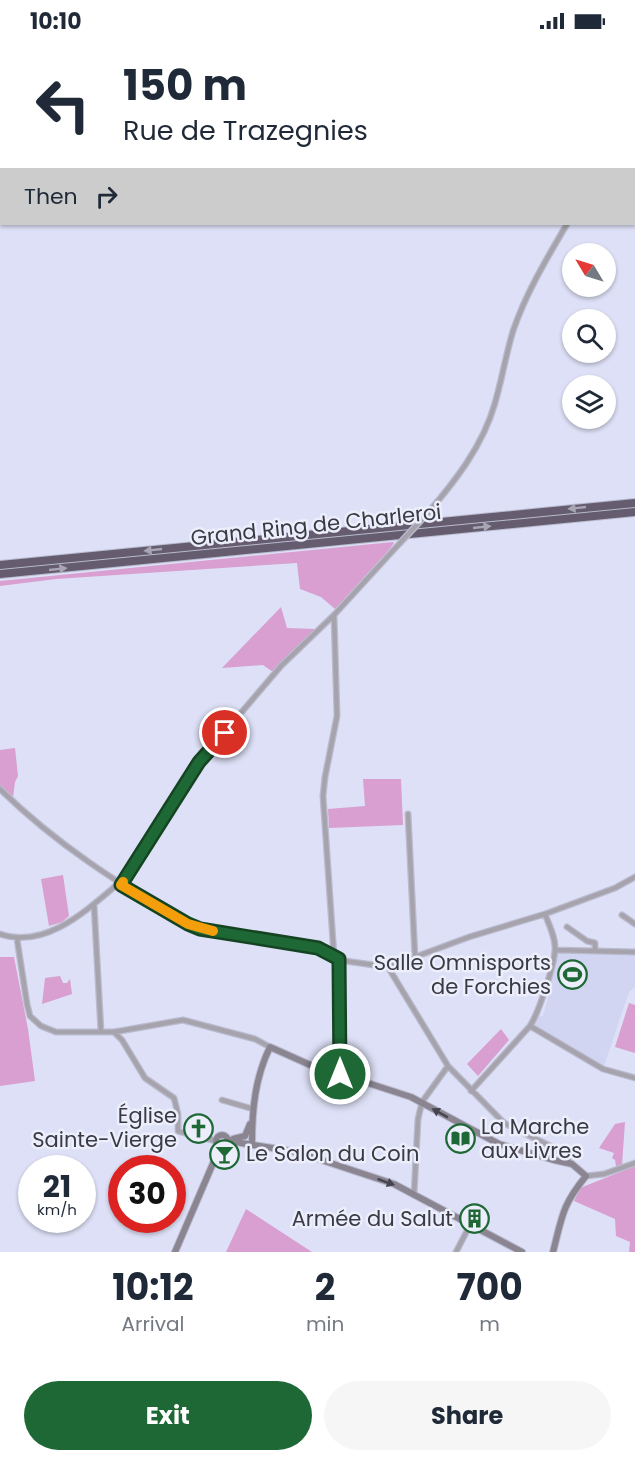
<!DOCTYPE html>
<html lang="en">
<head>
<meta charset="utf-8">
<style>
	body { margin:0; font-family:Poppins,sans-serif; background:#f6f6f7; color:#1f2937; height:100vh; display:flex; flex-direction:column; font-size:22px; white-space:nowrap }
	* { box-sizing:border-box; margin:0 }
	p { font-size:20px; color:#747a83 }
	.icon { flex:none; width:33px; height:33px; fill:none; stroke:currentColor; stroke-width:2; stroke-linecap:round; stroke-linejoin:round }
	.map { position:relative; height:1210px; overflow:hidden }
	.sheet { display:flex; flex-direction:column; background:#fff; flex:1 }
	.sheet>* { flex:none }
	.top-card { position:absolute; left:0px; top:0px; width:636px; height:183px; box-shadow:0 2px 4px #0004; background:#fff; color:#1f2937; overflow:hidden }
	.needle { width:39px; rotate:308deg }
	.tools { position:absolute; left:562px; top:201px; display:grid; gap:12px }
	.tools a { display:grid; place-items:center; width:54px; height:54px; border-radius:50%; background:#fff; box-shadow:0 2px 4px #0004; font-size:30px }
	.speed { position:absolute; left:18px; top:1113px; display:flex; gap:12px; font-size:30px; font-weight:700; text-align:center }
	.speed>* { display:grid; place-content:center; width:78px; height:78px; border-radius:50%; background:#fff; box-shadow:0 2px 4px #0004; line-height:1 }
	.speed small { font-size:15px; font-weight:400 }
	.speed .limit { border:9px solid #d22; background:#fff; color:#111 }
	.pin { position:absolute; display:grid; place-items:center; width:51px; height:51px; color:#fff; margin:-26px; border:3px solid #fff; border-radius:50%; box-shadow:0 2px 6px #0007 }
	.me { position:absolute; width:66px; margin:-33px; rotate:0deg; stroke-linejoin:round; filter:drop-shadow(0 0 4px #0008) }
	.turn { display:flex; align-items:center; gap:21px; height:126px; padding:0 24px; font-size:27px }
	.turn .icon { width:78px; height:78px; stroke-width:2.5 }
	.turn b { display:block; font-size:42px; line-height:51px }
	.then { display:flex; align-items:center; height:57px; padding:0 24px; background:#0003; gap:12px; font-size:22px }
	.eta { display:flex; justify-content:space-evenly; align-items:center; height:102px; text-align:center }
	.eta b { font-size:36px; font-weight:700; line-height:42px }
	.button { display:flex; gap:12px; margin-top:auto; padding:12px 24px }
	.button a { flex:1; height:69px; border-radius:36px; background:#1e6835; color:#fff; font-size:24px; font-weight:700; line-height:69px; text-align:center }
	.button a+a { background:#f6f6f7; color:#1f2937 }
	.status { display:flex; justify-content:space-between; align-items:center; height:42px; padding:0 30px; background:#fff; direction:ltr }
	.status svg { height:16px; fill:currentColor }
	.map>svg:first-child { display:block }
	.built { fill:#d1d5f1 }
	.green { fill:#d89fd0 }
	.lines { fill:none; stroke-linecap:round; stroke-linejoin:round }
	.street-casing { stroke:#b9bbcf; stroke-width:7 }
	.secondary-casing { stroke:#b9bbcf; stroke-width:8 }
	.highway-casing { stroke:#b9bbcf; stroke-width:10 }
	.street { stroke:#a7a3ac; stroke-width:4.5 }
	.secondary { stroke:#8b8592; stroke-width:6 }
	.highway { stroke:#655d6f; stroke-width:8 }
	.street-bridge-casing { stroke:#b9bbcf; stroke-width:7; stroke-linecap:butt }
	.street-bridge { stroke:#a7a3ac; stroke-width:4.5 }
	.oneway { fill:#a8a6b5 }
	.oneway2 { fill:#45454f }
	.route-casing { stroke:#144422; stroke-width:15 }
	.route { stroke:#1e6835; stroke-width:10 }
	.slow { stroke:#f59e0b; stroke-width:10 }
	.labels { text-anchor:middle; stroke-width:5; stroke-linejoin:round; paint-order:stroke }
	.street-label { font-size:21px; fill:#393a43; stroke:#eceefb }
	.poi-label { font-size:21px; fill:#393a43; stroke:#eceefb; text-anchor:end }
</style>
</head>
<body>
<div class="status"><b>10:10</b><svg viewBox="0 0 49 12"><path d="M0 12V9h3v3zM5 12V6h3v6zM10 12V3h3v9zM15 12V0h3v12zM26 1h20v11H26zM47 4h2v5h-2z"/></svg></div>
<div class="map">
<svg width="635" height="1210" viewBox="0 0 635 1210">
	<rect width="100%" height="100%" fill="#dde0f6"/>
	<!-- built -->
	<path class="built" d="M555 908 635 910V945L629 950 603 1027 530 984 537 973 543 974 550 949 544 946Z"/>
	<!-- green -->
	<path class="green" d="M393 500 394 501 389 508 335 567 321 555 300 547 297 521 56 537 0 544V539Z
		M281 565 287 586 316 587 273 630 263 623 222 626Z
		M15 706 18 734 15 740 13 755 0 744V708Z
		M363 737H401L403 783 329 786 328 767 365 764Z
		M63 833 69 874 62 880 49 884 41 837Z
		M0 915H14L28 987 35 1039 0 1044Z
		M60 934 63 941H67L70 937 72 952 42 962 45 936Z
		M629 961 635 963V1011L615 1005Z
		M501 987 509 998 478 1034 467 1022Z
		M625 1080 622 1123 616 1124 615 1118 612 1116 614 1111 599 1106 615 1082Z
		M635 1124V1210H629L630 1200 616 1194 615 1177 574 1159 580 1146Z
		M246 1167 312 1210H226Z"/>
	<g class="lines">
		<defs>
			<path id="street" d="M590 0 593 2
				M634 17H635
				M634 84 635 83
				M425 474C454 441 483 404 495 361 502 337 506 312 513 289 526 251 547 216 567 182
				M0 747C56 802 120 843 188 882L200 887 318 906 345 919 388 925 469 895 545 872 615 846 635 835
				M408 772 415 915
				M121 843 199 720 281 624 334 573 400 501
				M94 862 101 990
				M622 873 635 882
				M567 885 587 899 595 901V909
				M0 892C45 908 87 868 119 841
				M17 897 27 962 30 974 41 984 56 990H114L183 978 255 997 270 1005
				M555 908 635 910
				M334 914 323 754 325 735 337 674 334 573
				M339 917 340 1032
				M388 925 448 1024 504 1081 558 1108 572 1122
				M530 984 603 1027 635 1036
				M114 990 122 998 145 1036 174 1056 178 1072V1089L216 1099
				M471 1049 530 984C539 970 554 924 555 908 556 896 549 883 545 872
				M222 1058 253 1067
				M586 1134 604 1132 635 1121
				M414 1153 418 1077 422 1060 448 1024
				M456 1210 470 1183"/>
			<path id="secondary" d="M526 0 527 2
				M634 152H635
				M216 1099a6 6 0 1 1 12 0a6 6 0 1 1-12 0Z
				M233 1097 245 1094 250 1082
				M229 1099 297 1110 394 1142 522 1210
				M252 1102C252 1067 255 1036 270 1005L317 1026 340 1032 411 1055 499 1102 554 1118 572 1122 586 1134C562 1163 562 1175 553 1210
				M175 1210 220 1105"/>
			<path id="highway" d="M0 523 635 461
				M0 532 635 470"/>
		</defs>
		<!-- street casing -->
		<use href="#street" class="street-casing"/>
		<!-- secondary casing -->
		<use href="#secondary" class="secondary-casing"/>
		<!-- highway casing -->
		<use href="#highway" class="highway-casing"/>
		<!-- street -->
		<use href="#street" class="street"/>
		<!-- secondary -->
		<use href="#secondary" class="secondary"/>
		<!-- highway -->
		<use href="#highway" class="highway"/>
		<defs>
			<path id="street-bridge" d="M400 501 425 474"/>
		</defs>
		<!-- street-bridge casing -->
		<use href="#street-bridge" class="street-bridge-casing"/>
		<!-- street-bridge -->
		<use href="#street-bridge" class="street-bridge"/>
	</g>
	<!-- one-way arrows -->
	<defs><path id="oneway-solid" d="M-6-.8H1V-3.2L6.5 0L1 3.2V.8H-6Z" transform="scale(1.5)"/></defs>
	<g class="oneway">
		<use href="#oneway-solid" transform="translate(577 466) rotate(174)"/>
		<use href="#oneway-solid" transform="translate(482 485) rotate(-6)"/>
		<use href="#oneway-solid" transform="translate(153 508) rotate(174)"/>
		<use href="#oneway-solid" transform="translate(58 527) rotate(-6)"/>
	</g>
	<g class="oneway2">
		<use href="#oneway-solid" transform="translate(440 1071) rotate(-151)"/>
		<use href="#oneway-solid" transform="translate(386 1140) rotate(20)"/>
	</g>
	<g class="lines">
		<defs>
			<path id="route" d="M225 691 199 720 121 843 188 882 200 887 318 906 339 917 340 1032"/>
		</defs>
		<!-- route casing -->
		<use href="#route" class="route-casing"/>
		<!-- route -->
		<use href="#route" class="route"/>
		<!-- slow -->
		<path class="slow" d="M123 840 121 843 188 882 213 889"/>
	</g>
	<!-- icons -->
	<defs>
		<symbol id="stadium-ring" viewBox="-11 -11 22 22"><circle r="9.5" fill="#eceefb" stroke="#1e6835" stroke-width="1.5"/><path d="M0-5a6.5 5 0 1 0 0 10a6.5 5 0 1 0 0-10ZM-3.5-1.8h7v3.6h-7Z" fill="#1e6835"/></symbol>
		<symbol id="church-ring" viewBox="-11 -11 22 22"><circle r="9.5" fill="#eceefb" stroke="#1e6835" stroke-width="1.5"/><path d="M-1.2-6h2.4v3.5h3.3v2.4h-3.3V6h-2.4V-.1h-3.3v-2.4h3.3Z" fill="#1e6835"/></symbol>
		<symbol id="library-ring" viewBox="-11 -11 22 22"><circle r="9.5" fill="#eceefb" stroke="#1e6835" stroke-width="1.5"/><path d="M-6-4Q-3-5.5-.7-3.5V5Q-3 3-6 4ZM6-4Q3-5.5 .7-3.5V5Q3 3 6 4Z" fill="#1e6835"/></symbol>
		<symbol id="bar-ring" viewBox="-11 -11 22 22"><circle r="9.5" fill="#eceefb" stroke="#1e6835" stroke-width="1.5"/><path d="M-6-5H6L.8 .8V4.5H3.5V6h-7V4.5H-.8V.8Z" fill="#1e6835"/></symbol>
		<symbol id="building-ring" viewBox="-11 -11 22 22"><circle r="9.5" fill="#eceefb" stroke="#1e6835" stroke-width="1.5"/><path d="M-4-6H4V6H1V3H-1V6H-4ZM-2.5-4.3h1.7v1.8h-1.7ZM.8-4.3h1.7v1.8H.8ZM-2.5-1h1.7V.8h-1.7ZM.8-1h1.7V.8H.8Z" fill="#1e6835"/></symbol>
	</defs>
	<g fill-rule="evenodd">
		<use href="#stadium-ring" x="556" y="916" width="33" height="33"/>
		<use href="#church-ring" x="182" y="1070" width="33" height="33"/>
		<use href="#library-ring" x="444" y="1080" width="33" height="33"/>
		<use href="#bar-ring" x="208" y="1096" width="33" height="33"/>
		<use href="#building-ring" x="458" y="1160" width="33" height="33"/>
	</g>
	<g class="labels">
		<!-- street labels -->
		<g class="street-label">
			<text transform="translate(316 483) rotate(-6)" y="7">Grand Ring de Charleroi</text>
		</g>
		<!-- poi labels -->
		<g class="poi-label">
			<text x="551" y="928">Salle Omnisports<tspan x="551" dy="24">de Forchies</tspan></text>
			<text x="177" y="1081">Église<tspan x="177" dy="24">Sainte-Vierge</tspan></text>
			<text x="481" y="1092" text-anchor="start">La Marche<tspan x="481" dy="24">aux Livres</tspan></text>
			<text x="246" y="1119" text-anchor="start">Le Salon du Coin</text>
			<text x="453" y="1184">Armée du Salut</text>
		</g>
	</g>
</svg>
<div class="tools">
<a><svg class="needle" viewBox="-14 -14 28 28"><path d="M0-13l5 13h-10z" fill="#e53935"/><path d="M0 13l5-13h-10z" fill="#747a83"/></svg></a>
<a><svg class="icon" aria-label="search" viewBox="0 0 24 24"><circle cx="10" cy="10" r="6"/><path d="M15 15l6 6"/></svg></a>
<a><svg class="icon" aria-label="layers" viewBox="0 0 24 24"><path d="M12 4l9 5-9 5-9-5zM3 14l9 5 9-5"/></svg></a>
</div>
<div class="speed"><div>21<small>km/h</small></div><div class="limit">30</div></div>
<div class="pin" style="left:225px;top:691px;background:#d93025"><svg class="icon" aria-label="arrive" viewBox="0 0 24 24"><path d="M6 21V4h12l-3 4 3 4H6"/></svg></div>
<svg class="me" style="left:340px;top:1032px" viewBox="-20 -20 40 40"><circle r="17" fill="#1e6835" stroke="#fff" stroke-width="3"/><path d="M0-11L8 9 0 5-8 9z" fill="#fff"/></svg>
<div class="top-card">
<div class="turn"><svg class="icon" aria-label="left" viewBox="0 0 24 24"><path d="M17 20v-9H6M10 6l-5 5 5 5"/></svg><div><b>150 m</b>Rue de Trazegnies</div></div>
<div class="then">Then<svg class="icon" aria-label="right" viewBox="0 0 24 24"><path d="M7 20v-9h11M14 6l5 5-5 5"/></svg></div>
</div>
</div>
<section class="sheet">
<div class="eta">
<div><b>10:12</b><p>Arrival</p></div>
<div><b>2</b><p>min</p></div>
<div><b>700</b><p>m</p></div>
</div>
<div class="button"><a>Exit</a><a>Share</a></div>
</section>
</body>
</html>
